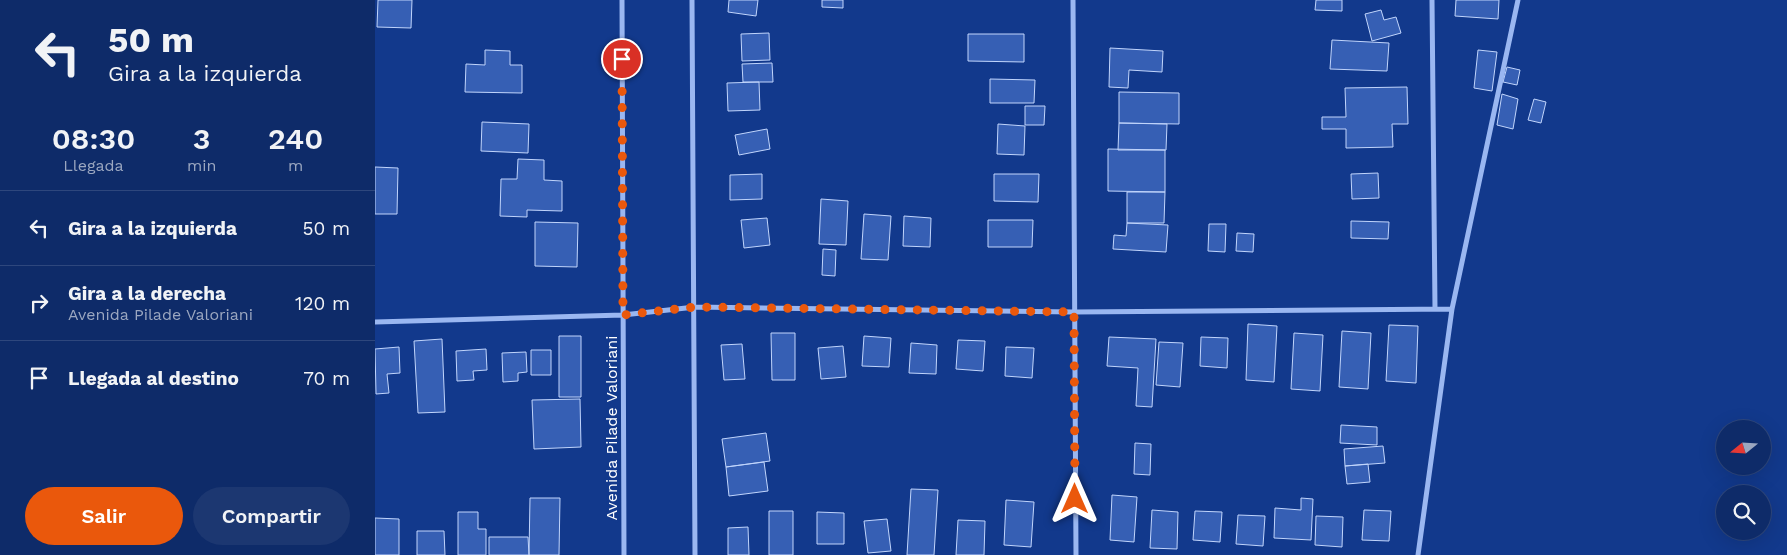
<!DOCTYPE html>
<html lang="es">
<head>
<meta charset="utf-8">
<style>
	body { margin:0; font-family:"Work Sans",sans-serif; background:#1c3771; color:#f1f3f6; height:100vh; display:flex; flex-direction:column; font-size:19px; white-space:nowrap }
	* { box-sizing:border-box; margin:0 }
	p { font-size:16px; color:#9ba7c0 }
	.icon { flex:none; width:28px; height:28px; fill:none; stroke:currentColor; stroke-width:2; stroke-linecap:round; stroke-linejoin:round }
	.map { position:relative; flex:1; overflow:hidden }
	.panel { display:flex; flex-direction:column; background:#0e2b69; width:375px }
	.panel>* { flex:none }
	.top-card { background:#0e2b69; color:#f1f3f6; overflow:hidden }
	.needle { width:32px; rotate:252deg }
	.buttons { position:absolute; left:1341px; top:420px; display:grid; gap:10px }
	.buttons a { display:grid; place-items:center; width:55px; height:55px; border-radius:50%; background:#0e2b69; box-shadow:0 5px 20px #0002,0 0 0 1px #2e477d; font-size:25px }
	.pin { position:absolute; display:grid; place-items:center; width:42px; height:42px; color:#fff; margin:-21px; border:2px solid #fff; border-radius:50%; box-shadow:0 1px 5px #0007 }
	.me { position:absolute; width:55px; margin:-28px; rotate:0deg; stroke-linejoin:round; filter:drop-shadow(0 0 4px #0008) }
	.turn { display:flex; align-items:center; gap:18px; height:105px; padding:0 25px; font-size:22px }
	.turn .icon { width:65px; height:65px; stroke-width:2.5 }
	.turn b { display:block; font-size:35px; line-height:42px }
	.eta { display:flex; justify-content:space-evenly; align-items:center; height:85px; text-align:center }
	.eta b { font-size:30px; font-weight:600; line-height:35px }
	.button { display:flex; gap:10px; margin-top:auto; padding:10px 25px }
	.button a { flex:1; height:58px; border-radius:30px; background:#ea580c; color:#fff; font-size:20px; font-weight:600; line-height:58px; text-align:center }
	.button a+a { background:#1c3771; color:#f1f3f6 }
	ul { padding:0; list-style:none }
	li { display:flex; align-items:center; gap:15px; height:75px; padding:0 25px; border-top:1px solid #2e477d }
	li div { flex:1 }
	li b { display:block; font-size:19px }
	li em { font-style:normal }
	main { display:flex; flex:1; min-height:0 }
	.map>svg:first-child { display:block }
	.building { fill:#365fb4; stroke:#c1d5fc }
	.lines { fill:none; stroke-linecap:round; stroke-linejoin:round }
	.street { stroke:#9ab7f1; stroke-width:5 }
	.route { stroke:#ea580c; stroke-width:9; stroke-dasharray:0 16.2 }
	.labels { text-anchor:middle; stroke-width:4.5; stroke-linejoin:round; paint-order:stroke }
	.street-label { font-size:16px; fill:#fff; stroke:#12398c }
</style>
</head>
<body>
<main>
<section class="panel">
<div class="top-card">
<div class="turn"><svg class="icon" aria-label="left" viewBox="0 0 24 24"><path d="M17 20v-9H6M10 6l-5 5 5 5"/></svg><div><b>50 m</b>Gira a la izquierda</div></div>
</div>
<div class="eta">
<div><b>08:30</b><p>Llegada</p></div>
<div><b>3</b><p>min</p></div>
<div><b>240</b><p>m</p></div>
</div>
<ul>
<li><svg class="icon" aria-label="left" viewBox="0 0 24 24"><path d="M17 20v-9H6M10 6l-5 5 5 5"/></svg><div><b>Gira a la izquierda</b></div><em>50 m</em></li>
<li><svg class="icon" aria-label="right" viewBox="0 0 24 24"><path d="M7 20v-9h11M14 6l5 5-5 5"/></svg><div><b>Gira a la derecha</b><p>Avenida Pilade Valoriani</p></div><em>120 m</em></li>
<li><svg class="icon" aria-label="arrive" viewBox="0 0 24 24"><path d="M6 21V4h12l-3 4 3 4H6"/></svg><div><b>Llegada al destino</b></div><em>70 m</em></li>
</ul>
<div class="button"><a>Salir</a><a>Compartir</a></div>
</section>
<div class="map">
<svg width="1412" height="555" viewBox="0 0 1412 555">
	<rect width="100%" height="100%" fill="#12398c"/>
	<!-- building -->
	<path class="building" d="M3 0H37L36 28 2 27Z
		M354 0H383L381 16 353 12Z
		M447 0H468V8L447 7Z
		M941 0H967V11L940 10Z
		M1081 0H1124L1123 19 1080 16Z
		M1006 10 1009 20 1021 17 1026 33 997 41 990 14Z
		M394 33 395 60 367 61 366 34Z
		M593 34H649V62L593 61Z
		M957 40 1014 43 1012 71 955 69Z
		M735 48 788 51 787 72 754 70 753 88 734 87Z
		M110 50 135 51V65H147V93L90 92 91 64 110 65Z
		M1103 50 1122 52 1117 91 1099 88Z
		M397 63 398 82H368L367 64Z
		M1132 67 1145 70 1142 85 1128 82Z
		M615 79 660 80 659 103H615Z
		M384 82 385 110 353 111 352 83Z
		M1032 87 1033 124H1017L1018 147 971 148V129H947V117H971L970 88Z
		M744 92 804 93V124L744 123Z
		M1127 94 1143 99 1138 129 1122 125Z
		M1159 99 1171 102 1166 123 1153 120Z
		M650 106H670L669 125H650Z
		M107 122 154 124 153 153 106 151Z
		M744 123 792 124 791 150H743Z
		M623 124 650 126 649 155 622 154Z
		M392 129 395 149 364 155 360 135Z
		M733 149 790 150V192L733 191Z
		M143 159 169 160V180L187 181V211L152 210V217L125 216 126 179H142Z
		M0 167 23 168 22 214H0Z
		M1003 173 1004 198 977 199 976 174Z
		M387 174V199L355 200V175Z
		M619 174H664L663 202 619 201Z
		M752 192H790L789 223H752Z
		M446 199 473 201 471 245 444 244Z
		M489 214 516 216 513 260 486 259Z
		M529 216 556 218 555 247 528 246Z
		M392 218 395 245 369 248 366 220Z
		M613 220H658L657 247H613Z
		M976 221 1014 222 1013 239 976 238Z
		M160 222 203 223 202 267 160 266Z
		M752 223 793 225 791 252 738 249 739 235 751 236Z
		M834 224H851L850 252 833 251Z
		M862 233 879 234 878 252 861 251Z
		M448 249 461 250 460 276 447 275Z
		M873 324 902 326 899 382 871 380Z
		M1014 325 1043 326 1041 383 1011 381Z
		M967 331 996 333 993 389 964 387Z
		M396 333H420V380H397Z
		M919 333 948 335 945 391 916 389Z
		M184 336H206V397H184Z
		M489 336 516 338 514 367 487 366Z
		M734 337 781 339 777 407 761 406 763 368 732 366Z
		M826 337 853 338 852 368 825 366Z
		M67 339 70 412 43 413 39 341Z
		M583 340 610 341 608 371 581 369Z
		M784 342 808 343 805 387 781 385Z
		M536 343 562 345 561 374 534 373Z
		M367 344 370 379 349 380 346 345Z
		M468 346 471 377 446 379 443 348Z
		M24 347 25 373 12 374 14 393 1 394 0 349Z
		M631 347 659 348 657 378 630 376Z
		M111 349 112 370 98 371 99 380 82 381 81 351Z
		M156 350H176V375H156Z
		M151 352 152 372 143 373V381L128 382 127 353Z
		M205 399 206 447 159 449 157 400Z
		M966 425 1002 427V445L965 443Z
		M391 433 395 461 351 467 347 439Z
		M760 443 776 444 775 475 759 474Z
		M1008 446 1010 463 970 466 969 449Z
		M389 462 393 491 354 496 351 467Z
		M993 464 995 482 972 484 970 466Z
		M536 489 563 490 559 555H532Z
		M737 495 762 497 759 542 735 540Z
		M155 498H185L184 555H154Z
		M926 498 938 499 936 540 899 538 900 508 926 510Z
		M631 500 659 502 656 547 629 545Z
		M777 510 803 512 802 549 775 548Z
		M989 510 1016 511 1014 541 987 540Z
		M394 511H418V555H394Z
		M820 511 847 512 845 542 818 540Z
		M83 512H103V529H111V555H83Z
		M442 512 469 513V544H442Z
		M863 515 890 516 888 546 861 544Z
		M941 516 968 517 967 547 940 545Z
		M0 518 24 519V555H0Z
		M512 519 516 551 493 553 489 521Z
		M583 520 610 521 609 555H581Z
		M373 527 374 555H353V528Z
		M42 531H69L70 555H42Z
		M114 537H153L154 555H114Z"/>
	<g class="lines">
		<!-- street -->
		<path class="street" d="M247 0 249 555
			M317 0 320 555
			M698 0 701 555
			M1057 0 1060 309
			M0 322 248 315 320 307 699 312 1077 309
			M1043 555 1077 309 1143 0"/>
	</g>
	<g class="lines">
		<!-- route -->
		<path class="route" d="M247 59 248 315 320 307 699 312 700 499"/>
	</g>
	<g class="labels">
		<!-- street labels -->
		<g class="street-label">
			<text transform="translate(236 428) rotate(-90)" y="6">Avenida Pilade Valoriani</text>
		</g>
	</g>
</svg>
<div class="buttons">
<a><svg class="needle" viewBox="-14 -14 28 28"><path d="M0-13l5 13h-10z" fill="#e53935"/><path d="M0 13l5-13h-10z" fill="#9ba7c0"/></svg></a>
<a><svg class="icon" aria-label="search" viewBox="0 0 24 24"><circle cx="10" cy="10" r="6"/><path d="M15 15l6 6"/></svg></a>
</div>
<div class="pin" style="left:247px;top:59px;background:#d93025"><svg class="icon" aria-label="arrive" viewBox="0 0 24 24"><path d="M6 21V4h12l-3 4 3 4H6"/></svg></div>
<svg class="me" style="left:700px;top:499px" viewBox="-20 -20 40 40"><path d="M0-17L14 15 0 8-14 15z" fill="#ea580c" stroke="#fff" stroke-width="4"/></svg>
</div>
</main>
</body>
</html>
